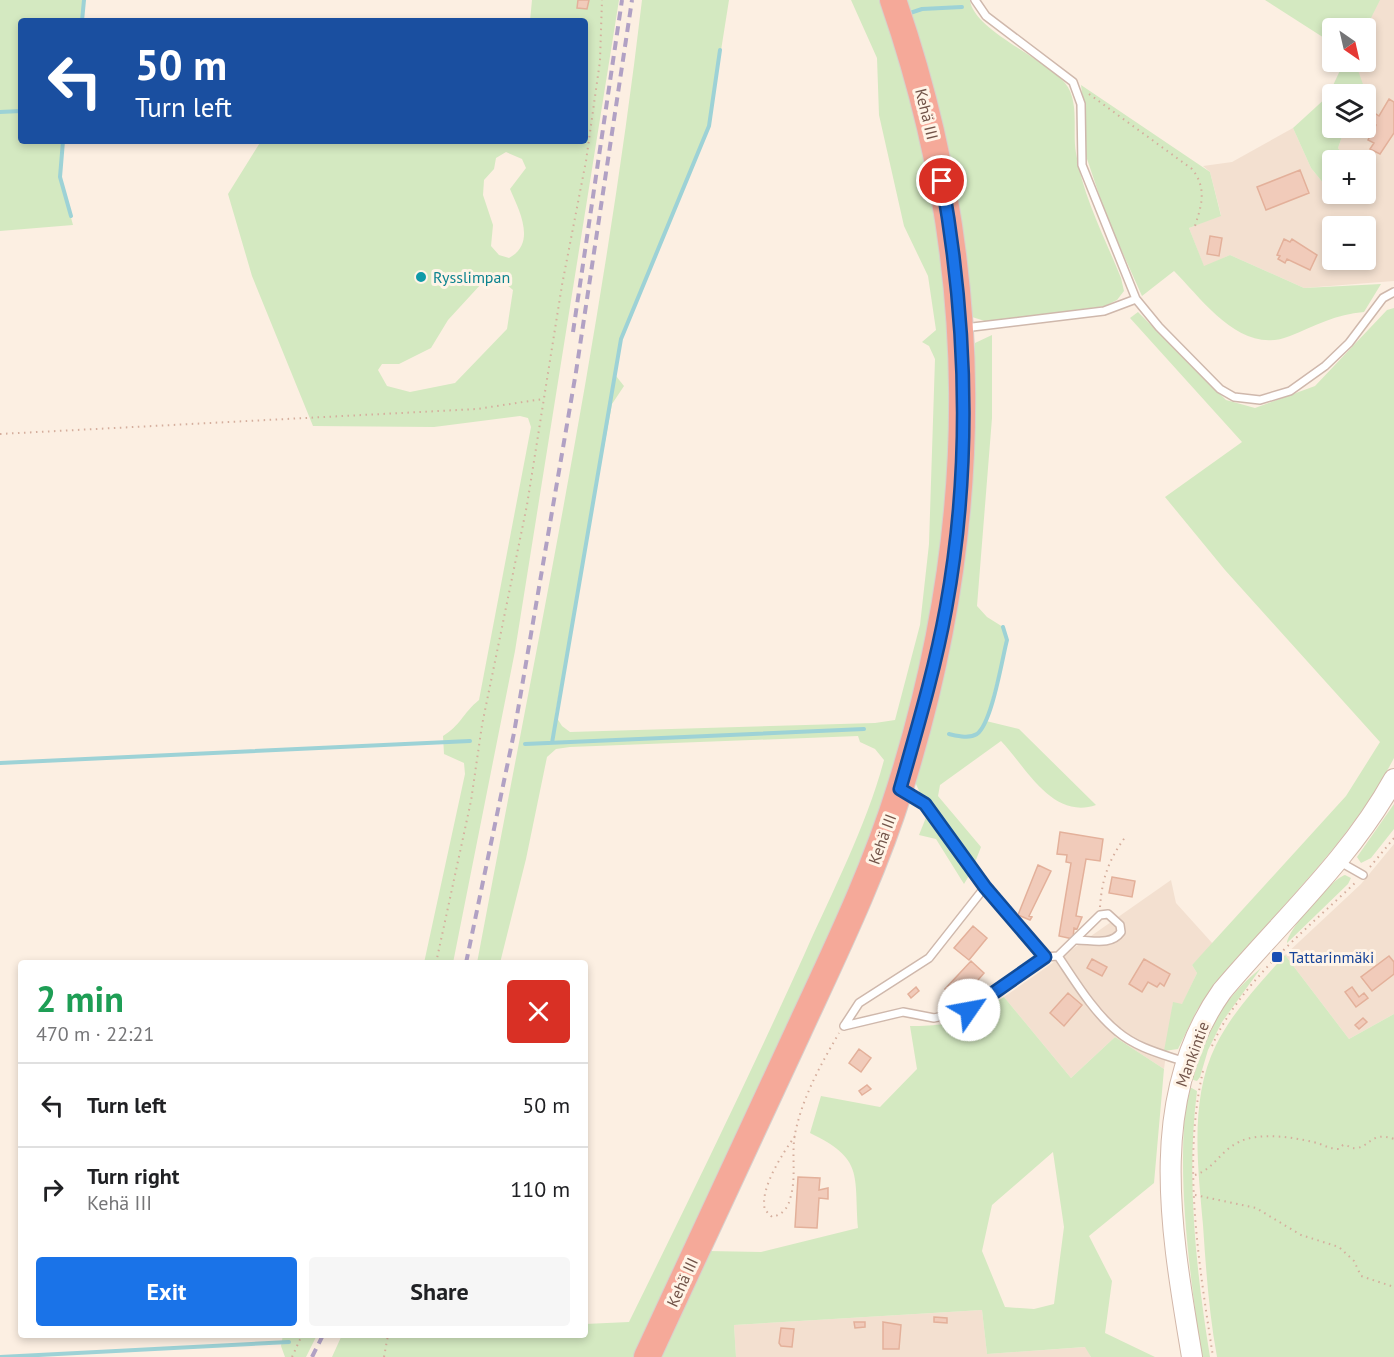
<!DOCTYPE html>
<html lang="en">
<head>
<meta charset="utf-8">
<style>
	body { margin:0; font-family:"PT Sans",sans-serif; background:#f6f6f6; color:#202124; height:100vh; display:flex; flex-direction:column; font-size:22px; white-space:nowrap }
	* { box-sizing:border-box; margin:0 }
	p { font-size:20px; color:#757577 }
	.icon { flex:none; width:33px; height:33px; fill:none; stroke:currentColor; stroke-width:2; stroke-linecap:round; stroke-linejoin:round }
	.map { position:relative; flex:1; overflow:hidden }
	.details { position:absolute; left:18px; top:960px; width:570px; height:378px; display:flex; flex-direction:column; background:#fff; border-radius:6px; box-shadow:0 3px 9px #0003 }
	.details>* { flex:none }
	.hud { position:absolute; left:18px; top:18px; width:570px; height:126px; border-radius:6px; box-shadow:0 3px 9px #0003; background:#1a4fa0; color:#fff; overflow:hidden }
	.needle { width:39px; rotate:146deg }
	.buttons { position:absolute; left:1322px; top:18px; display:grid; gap:12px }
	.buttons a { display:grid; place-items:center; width:54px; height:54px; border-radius:6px; background:#fff; box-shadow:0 3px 9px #0003; font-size:30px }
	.pin { position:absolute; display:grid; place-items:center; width:51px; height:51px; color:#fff; margin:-26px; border:3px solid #fff; border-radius:50%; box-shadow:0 2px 6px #0007 }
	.me { position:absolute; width:66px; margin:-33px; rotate:57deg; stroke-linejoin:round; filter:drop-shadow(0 0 4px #0008) }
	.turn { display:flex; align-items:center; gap:21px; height:126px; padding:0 18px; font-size:27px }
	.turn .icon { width:78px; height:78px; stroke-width:2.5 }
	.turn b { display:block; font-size:42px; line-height:51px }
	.round { display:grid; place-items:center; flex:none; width:63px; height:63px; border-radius:6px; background:#f6f6f6 }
	.summary { display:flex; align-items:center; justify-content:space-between; height:102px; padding:0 18px }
	h1 { font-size:36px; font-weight:700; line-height:45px; color:#1e9e55 }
	.button { display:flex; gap:12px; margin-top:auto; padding:12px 18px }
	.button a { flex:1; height:69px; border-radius:6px; background:#1a73e8; color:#fff; font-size:24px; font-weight:700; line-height:69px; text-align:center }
	.button a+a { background:#f6f6f6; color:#202124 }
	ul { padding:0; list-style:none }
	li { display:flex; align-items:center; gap:18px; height:84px; padding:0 18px; border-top:2px solid #e0e0e0 }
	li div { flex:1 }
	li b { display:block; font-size:22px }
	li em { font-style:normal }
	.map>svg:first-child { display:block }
	.residential { fill:#f3e0d0; fill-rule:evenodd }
	.green { fill:#d4e9c1; fill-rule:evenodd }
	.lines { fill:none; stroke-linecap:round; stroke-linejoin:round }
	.stream { stroke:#9dd2d6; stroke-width:4 }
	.building { fill:#f1cbba; stroke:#e3b09a; stroke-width:1.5 }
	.lane-casing { stroke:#cfb8ac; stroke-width:10 }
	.secondary-casing { stroke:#d2b7a9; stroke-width:22 }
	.highway-casing { stroke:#d8cfcc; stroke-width:28 }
	.path { stroke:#d5ae9d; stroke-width:2; stroke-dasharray:1.5 4.5; stroke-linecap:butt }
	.lane { stroke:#fff; stroke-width:7 }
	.secondary { stroke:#fff; stroke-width:20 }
	.highway { stroke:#f5a999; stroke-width:26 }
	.rail { stroke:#b1a1c4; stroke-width:4; stroke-dasharray:9 6; stroke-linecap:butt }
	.route-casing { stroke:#114b97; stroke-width:15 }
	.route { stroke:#1a73e8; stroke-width:10 }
	.culture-dot { fill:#0f9aa8; stroke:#fff4e7; stroke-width:2 }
	.transit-dot { fill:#1a4fb4; stroke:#fff4e7; stroke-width:2 }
	.labels { text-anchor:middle; stroke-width:6; stroke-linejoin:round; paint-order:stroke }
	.street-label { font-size:16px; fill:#725449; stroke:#fff4e7 }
	.culture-label { font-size:16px; fill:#0d838f; stroke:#fff4e7; text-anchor:start }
	.transit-label { font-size:16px; fill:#164399; stroke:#fff4e7; text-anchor:start }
</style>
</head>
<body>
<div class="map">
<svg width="1394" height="1357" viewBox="0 0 1394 1357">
	<rect width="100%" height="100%" fill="#fcefe2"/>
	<!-- residential -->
	<path class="residential" d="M1337 0H1394V281L1304 288 1230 255 1204 267 1189 228 1221 215 1210 172 1203 166 1232 162 1293 128 1311 168 1328 189 1332 186V194H1365V160H1346L1338 148 1345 128H1365V94H1360L1363 87 1355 62H1365V28H1320ZM1332 226H1365V260H1332Z
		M1394 844V1014L1349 1039 1285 955 1361 884Z
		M1171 880 1176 903 1213 944 1192 965 1197 973 1182 1005 1173 1003 1164 1069 1115 1037 1071 1078 1004 997Z
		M982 1310 987 1354 1086 1347 1091 1357H736L734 1325Z"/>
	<!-- green -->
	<path class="green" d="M0 0H84L82 21H21V141H63L60 177 73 225 0 231Z
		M532 0H619L515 651 453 963H424L465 774 464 763 444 754 443 736C460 726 463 713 479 700L531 427 528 418 520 416 434 427 313 426 252 276 228 194 261 141H585V21H530ZM506 152 522 159 526 168 510 189C519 210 537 243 509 258L499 255 491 246 493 225 483 195 484 180 494 169 496 158ZM499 278 513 290 507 329 455 383 410 392 387 386 378 370 382 364H399L431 348 448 320 482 283Z
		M642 0H729L709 126 621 339 616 376 624 386 612 404 555 715 562 726 570 732 875 723 895 720 920 625 929 544 935 359 929 346 922 342 936 330 928 276 904 226 879 115 877 58 851 0H880L905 65 937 204 951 326 952 460 938 600 913 715 879 819 828 946 636 1357H332L342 1335H585V1324L629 1322C689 1200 749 1077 805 953 833 890 866 827 884 760L875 749 860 742 858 736 570 747 556 749 547 757 526 859 500 963H477C537 643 604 324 642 0Z
		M905 0H970C973 30 1046 59 1065 83 1080 101 1072 131 1076 153 1083 197 1105 238 1121 278L1124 291 1117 300 1105 306 988 322 972 317 952 163 937 103Z
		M1265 0H1380L1365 30 1332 28V43Z
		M1344 62H1355L1364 87 1360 94H1332V128H1345L1338 148 1346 160H1332V186L1328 189 1311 168 1293 128 1328 96Z
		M1081 85 1210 172 1221 216 1189 228 1204 266 1230 255 1304 288 1381 284 1364 312C1336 314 1315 326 1290 336 1241 356 1204 301 1174 271L1142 296 1107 218 1085 153 1086 122Z
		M1394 308V758C1347 848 1273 912 1210 991L1197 1010 1178 1049 1164 1051 1173 1002 1182 1004 1197 973 1192 965 1346 796 1380 742 1225 570 1165 497 1242 442 1130 318 1138 312 1226 400 1255 408 1315 386 1387 310Z
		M992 335V418L977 606 987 617 1003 627 1007 640 986 721 1019 729 1096 805C1052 820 1026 767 1001 741L940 785 938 796 981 847 974 865 921 795 915 782 946 669 970 520 975 343Z
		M1394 804V829L1371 858 1361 863 1357 857Z
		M927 815 970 874 964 884 936 839 919 835Z
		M1345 875 1351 878 1348 884 1287 943C1288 930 1330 880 1345 875Z
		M1285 955 1349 1039 1394 1014V1357H1217C1209 1313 1206 1270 1203 1225 1198 1168 1189 1099 1216 1045 1233 1011 1260 983 1285 955Z
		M1261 968 1222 1022 1208 1050 1200 1077 1197 1081 1190 1079C1208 1028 1219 1003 1261 968Z
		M1004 997 1071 1078 1115 1037 1164 1069 1154 1183 1089 1236 1112 1281 1105 1333 1155 1357H1091L1085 1347 987 1354 982 1310 734 1325 736 1357H659L708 1251 761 1252 858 1228C854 1174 864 1159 810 1133L821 1096 880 1107 917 1069 910 1026C954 1026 967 1020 1004 997ZM1053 1152 1064 1227 1054 1304 1034 1309 1005 1307 982 1251 992 1205Z
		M1188 1086 1197 1091C1186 1178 1196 1270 1210 1357H1201C1190 1268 1175 1176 1188 1086Z
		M283 1335H317L306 1357H285L281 1346Z"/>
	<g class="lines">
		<!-- stream -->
		<path class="stream" d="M910 13 922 9 962 7
			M82 21 84 0
			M0 112 21 111
			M63 141 60 177 71 216
			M949 734C958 736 969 739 977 734 992 723 1002 659 1007 640L1003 627
			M552 743 621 339 709 126 720 50
			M525 744 864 729
			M0 763 470 741
			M0 1357 289 1342"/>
	</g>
	<!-- building -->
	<path class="building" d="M578 0H589L587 9 577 8Z
		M1389 99 1394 102V133L1380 154 1370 149 1374 143 1368 140 1376 125 1368 121 1373 112 1379 116Z
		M1300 170 1309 193 1266 210 1257 187Z
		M1210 236 1222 238 1219 256 1207 254Z
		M1284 239 1290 242 1292 239 1317 255 1310 270 1287 259 1285 263 1278 259 1280 256 1277 255Z
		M1060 832 1103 839 1100 861 1086 859 1076 916 1082 917 1077 929 1074 928 1073 939 1059 936 1071 863 1066 862 1067 855 1057 854Z
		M1038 865 1051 871 1029 916 1032 917 1030 920 1018 915Z
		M1112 877 1135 881 1132 897 1109 893Z
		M973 926 987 938 969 960 954 948Z
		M1389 956 1394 962V974L1372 991 1361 977Z
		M1092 959 1107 967 1102 976 1087 968Z
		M1144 959 1170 974 1164 986 1160 983 1157 987 1148 982 1142 992 1129 984Z
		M971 961 984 973 959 1002 945 989Z
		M916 987 919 991 911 998 908 994Z
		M1352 987 1359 997 1364 993 1368 998 1356 1007 1345 992Z
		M1068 993 1082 1005 1064 1026 1050 1013Z
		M1363 1018 1367 1022 1359 1029 1355 1025Z
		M859 1049 871 1058 861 1072 849 1063Z
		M867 1085 871 1089 862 1095 859 1091Z
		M798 1177 820 1178 819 1190 828 1188V1199L819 1198 817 1228 795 1227Z
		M934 1317 947 1318V1323L934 1322Z
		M854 1322H865V1327L855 1328Z
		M883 1322 901 1325 899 1349H883Z
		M781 1328 794 1329 792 1347 781 1346 779 1343Z"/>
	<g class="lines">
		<defs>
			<path id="lane" d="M975 0 986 16 1073 82 1081 104 1082 165 1136 299 1159 327 1220 389 1234 397 1260 400 1290 391 1325 366 1349 343 1383 298 1394 292
				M964 328 1104 311 1136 299
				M903 790 925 804 985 887 1045 957 1058 956
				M1340 862 1363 875
				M1077 940C1092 940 1111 946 1121 932L1120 925 1108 914 1100 915 1058 956C1075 981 1094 1013 1118 1032 1137 1048 1162 1054 1185 1062
				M844 1026 903 1012 934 1018 969 1010 1045 957
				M844 1026 859 1003 929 958 985 887"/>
			<path id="secondary" d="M1192 1357C1172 1236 1145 1099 1222 991 1280 922 1350 859 1394 779"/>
			<path id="highway" d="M647 1357C697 1249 748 1141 798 1032 835 952 874 872 900 788 984 522 984 263 893 0"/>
		</defs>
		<!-- lane casing -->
		<use href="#lane" class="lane-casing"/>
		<!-- secondary casing -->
		<use href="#secondary" class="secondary-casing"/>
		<!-- highway casing -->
		<use href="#highway" class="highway-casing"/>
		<!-- path -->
		<path class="path" d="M1089 94 1192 169C1208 189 1201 207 1194 229
			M0 434 477 409 543 399
			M1370 867 1394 838
			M1100 907C1102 878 1109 859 1126 836
			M436 963 471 801 482 725 527 505 562 285 586 161 600 61 602 0
			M1212 1046C1239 983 1307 929 1356 882
			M1203 1071C1182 1163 1199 1264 1213 1357
			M795 1136C783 1153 759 1189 765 1210L772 1217C782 1215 788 1208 790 1199 797 1177 791 1155 795 1134 802 1098 821 1064 839 1033
			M1195 1175C1214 1169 1221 1150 1239 1142 1258 1132 1292 1137 1313 1142 1323 1144 1328 1149 1339 1149L1343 1145C1349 1145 1351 1149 1357 1148 1370 1146 1372 1131 1394 1139
			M1195 1195 1256 1208 1301 1235 1339 1247 1354 1261 1361 1276 1394 1287
			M292 1357 302 1335
			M384 1357 388 1335"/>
		<!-- lane -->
		<use href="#lane" class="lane"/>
		<!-- secondary -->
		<use href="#secondary" class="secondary"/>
		<!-- highway -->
		<use href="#highway" class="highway"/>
		<!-- rail -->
		<path class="rail" d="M573 332 622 0
			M466 963 514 733 576 372 632 0
			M312 1357 323 1335"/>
	</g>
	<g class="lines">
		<defs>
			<path id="route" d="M942 181C967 322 972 466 946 608 935 669 917 729 900 789L925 804 985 887 1045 957 969 1010"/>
		</defs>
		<!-- route casing -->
		<use href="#route" class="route-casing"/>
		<!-- route -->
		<use href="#route" class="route"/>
	</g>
	<!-- markers -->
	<circle class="culture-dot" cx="421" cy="277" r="6"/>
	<rect class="transit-dot" x="1271" y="951" width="12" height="12" rx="3"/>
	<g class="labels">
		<!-- street labels -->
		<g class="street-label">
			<text transform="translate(927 114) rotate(76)" y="6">Kehä III</text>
			<text transform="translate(882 839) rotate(-70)" y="6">Kehä III</text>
			<text transform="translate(1192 1054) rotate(-70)" y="6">Mankintie</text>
			<text transform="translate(682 1282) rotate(-65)" y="6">Kehä III</text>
		</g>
		<!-- culture labels -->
		<g class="culture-label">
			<text x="433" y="283">Rysslimpan</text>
		</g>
		<!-- transit labels -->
		<g class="transit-label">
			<text x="1289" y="963">Tattarinmäki</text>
		</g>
	</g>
</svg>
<div class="buttons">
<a><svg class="needle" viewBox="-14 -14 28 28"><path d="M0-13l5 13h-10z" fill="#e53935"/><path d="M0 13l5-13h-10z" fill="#757577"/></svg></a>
<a><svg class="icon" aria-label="layers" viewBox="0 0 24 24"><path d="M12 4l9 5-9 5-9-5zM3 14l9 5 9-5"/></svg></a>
<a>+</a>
<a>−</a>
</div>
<div class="pin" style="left:942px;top:181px;background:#d93025"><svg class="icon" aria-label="arrive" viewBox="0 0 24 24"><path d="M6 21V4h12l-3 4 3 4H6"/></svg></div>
<svg class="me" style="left:969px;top:1010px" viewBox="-20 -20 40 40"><circle r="19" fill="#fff"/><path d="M0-13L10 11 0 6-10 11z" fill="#1a73e8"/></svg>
<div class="hud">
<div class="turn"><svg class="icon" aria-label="left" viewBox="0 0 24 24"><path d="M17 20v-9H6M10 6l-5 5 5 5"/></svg><div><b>50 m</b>Turn left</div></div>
</div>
<section class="details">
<div class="summary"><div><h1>2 min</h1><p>470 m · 22:21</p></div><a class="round" style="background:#d93025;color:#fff"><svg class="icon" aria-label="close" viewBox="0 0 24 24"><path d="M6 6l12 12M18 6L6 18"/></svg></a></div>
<ul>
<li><svg class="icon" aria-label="left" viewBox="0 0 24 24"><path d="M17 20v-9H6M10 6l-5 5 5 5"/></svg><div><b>Turn left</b></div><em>50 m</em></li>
<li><svg class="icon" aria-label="right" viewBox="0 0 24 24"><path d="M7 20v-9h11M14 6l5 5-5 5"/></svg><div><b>Turn right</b><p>Kehä III</p></div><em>110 m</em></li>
</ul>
<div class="button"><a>Exit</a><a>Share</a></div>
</section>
</div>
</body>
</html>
